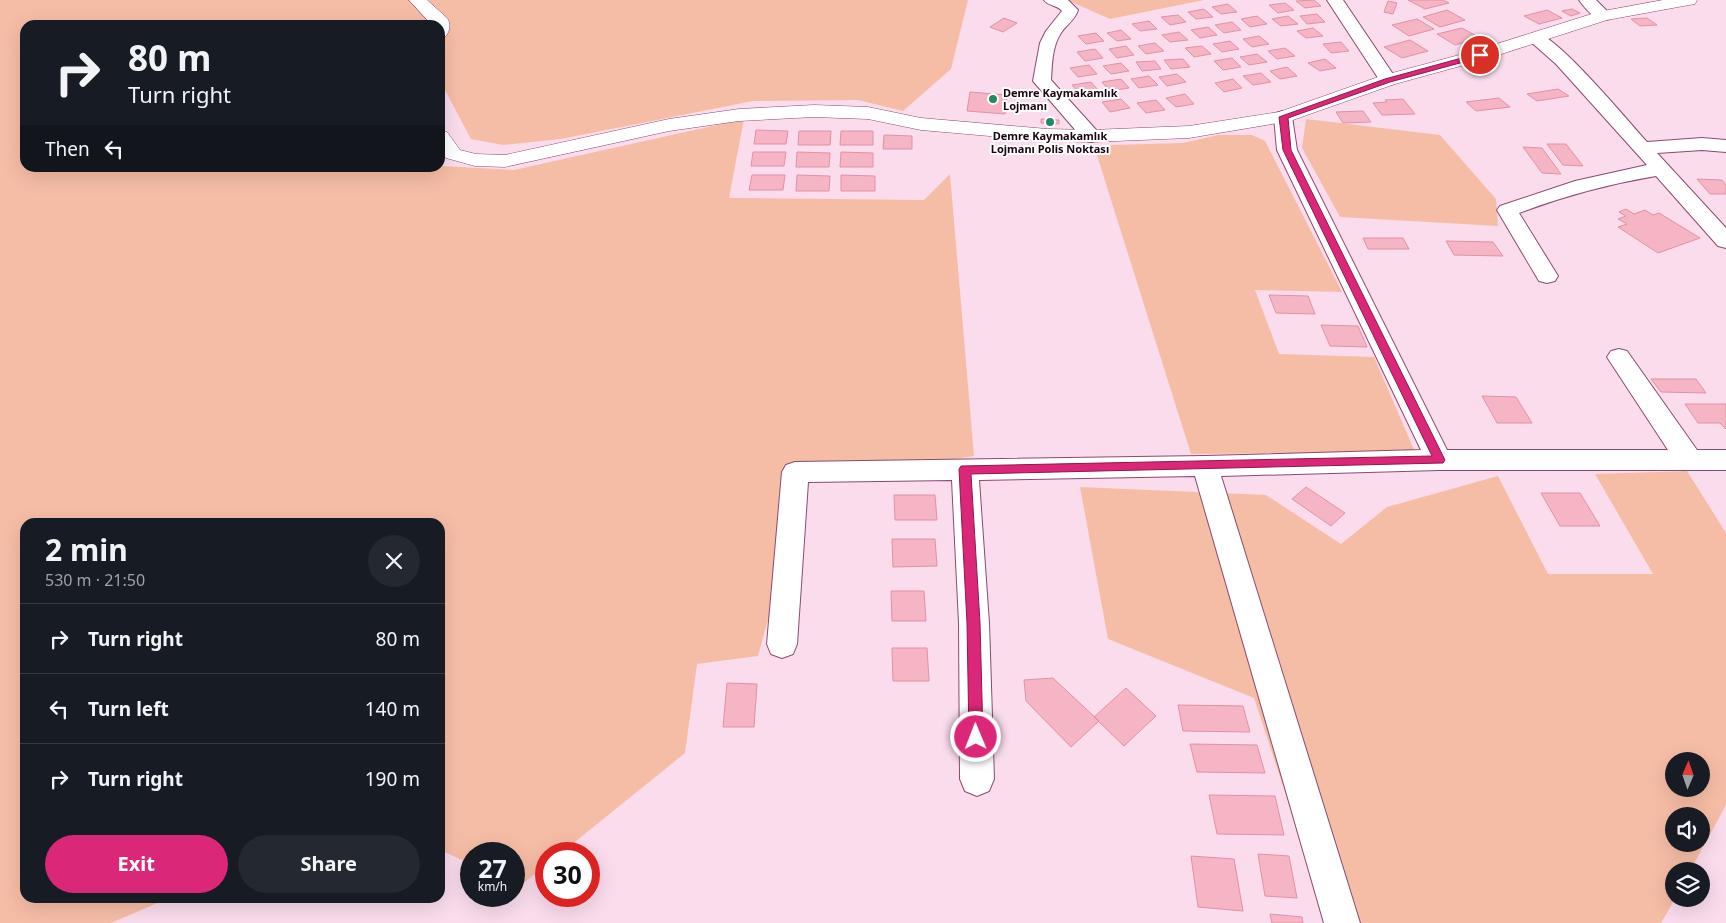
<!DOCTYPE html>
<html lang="en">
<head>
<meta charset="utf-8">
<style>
	body { margin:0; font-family:"Noto Sans",sans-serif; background:#242831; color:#f1f3f6; height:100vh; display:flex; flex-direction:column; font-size:19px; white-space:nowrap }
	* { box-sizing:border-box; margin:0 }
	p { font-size:16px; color:#9ea1a6 }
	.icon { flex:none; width:28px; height:28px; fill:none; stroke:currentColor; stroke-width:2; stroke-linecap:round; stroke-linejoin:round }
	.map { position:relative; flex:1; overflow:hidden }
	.drawer { position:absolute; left:20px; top:518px; width:425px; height:385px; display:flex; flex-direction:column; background:#171b24; border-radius:15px; box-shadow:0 5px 20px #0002 }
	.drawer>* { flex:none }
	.guide { position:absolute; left:20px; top:20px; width:425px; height:152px; border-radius:15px; box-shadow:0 5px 20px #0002; background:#171b24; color:#f1f3f6; overflow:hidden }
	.needle { width:32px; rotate:2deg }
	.tools { position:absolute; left:1665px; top:752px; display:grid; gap:10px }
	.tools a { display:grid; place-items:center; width:45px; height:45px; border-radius:50%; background:#171b24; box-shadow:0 5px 20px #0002; font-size:25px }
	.speed { position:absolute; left:460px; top:842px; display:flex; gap:10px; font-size:25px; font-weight:700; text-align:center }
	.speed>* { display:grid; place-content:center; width:65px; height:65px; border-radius:50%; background:#171b24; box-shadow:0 5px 20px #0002; line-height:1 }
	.speed small { font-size:12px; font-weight:400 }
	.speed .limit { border:8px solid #d22; background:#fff; color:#111 }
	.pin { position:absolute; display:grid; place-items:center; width:42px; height:42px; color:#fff; margin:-21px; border:2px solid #fff; border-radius:50%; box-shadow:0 1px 5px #0007 }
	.me { position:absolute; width:55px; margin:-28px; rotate:359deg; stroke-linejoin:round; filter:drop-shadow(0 0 4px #0008) }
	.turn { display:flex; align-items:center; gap:18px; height:105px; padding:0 25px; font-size:22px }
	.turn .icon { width:65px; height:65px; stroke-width:2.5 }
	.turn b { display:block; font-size:35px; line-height:42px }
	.then { display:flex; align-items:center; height:48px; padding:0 25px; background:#0003; gap:10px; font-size:19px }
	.round { display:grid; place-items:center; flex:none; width:52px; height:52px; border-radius:26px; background:#242831 }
	.overview { display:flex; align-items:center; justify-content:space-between; height:85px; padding:0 25px }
	h1 { font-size:30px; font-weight:700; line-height:38px }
	.button { display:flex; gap:10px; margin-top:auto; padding:10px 25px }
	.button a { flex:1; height:58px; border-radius:30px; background:#db2777; color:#fff; font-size:20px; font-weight:700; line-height:58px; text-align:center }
	.button a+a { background:#242831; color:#f1f3f6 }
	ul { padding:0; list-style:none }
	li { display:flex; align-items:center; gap:15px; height:70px; padding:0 25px; border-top:1px solid #363941 }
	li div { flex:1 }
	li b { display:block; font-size:19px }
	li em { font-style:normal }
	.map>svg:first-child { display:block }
	.green { fill:#f6bda6; fill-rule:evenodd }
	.building { fill:#f6b5c4; stroke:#e092a5 }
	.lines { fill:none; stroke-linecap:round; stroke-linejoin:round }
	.street-casing { stroke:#884b70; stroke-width:2 }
	.secondary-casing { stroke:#884b70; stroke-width:1 }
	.street { fill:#fff; fill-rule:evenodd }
	.secondary { fill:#fff; fill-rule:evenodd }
	.route { fill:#db2777; stroke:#8e194d }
	.poi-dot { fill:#238863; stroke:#fff; stroke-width:2 }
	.labels { text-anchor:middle; stroke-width:4; stroke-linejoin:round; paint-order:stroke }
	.far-poi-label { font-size:11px; font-weight:bold; fill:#1a0412; stroke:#fff; text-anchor:start }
</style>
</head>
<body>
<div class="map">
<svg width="1726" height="923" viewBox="0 0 1726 923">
	<rect width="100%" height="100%" fill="#fadcec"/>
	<!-- green -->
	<path class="green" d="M0 0H968L951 69 903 111 858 100 753 101 561 139 503 145 471 139 445 90 440 88V25H25V168H440V163L442 166 514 170 744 119 729 198 924 200 950 174 974 456 806 483 758 656 697 664 685 753 560 854H546V865L521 885 514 882V854H471V864L440 850V522H25V898H169L111 923H0Z
		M1067 0H1204L1110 19Z
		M1306 119 1440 135 1496 199 1498 226 1340 217 1302 148Z
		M1218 135H1252L1265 141 1342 292 1255 290 1279 354 1374 357 1415 452 1191 454 1095 149 1113 145 1183 143Z
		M1687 471 1726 533V805L1690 871H1674L1675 899 1661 923H1328L1254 698 1108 639 1080 487 1266 495 1341 544 1387 507 1498 476 1548 574H1653L1595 474ZM1674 761H1701V789H1674ZM1674 816H1701V844H1674Z"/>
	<!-- building -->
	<path class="building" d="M1314 0 1321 6 1305 8 1296 1Z
		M1408 0H1443L1449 3 1425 9Z
		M1388 1 1397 3 1393 14 1384 12Z
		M1285 3 1294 10 1278 13 1269 5Z
		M1228 4 1237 12 1221 14 1212 7Z
		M1204 9 1213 17 1196 19 1188 12Z
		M1572 9 1580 13 1571 16 1562 11Z
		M1447 10 1465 20 1440 27 1423 17Z
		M1547 10 1562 18 1539 24 1524 16Z
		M1317 14 1325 22 1307 24 1300 16Z
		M1178 15 1186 22 1170 25 1161 17Z
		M1257 16 1267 24 1250 27 1241 19Z
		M1288 16 1298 24 1281 26 1272 19Z
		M1004 18 1017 23 1003 32 990 27Z
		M1647 18 1657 25 1640 26 1631 19Z
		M1417 19 1434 29 1409 36 1392 25Z
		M1149 21 1157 29 1140 31 1132 24Z
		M1232 22 1241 30 1224 33 1215 25Z
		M1208 27 1217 35 1200 38 1191 30Z
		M1313 28 1323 36 1306 38 1297 31Z
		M1462 28 1480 38 1455 45 1437 34Z
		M1121 30 1131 39 1117 41 1107 33Z
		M1179 32 1188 40 1170 42 1162 35Z
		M1096 33 1104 41 1086 44 1078 36Z
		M1259 36 1269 44 1252 47 1243 39Z
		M1410 40 1428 51 1402 58 1384 47Z
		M1230 41 1239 49 1222 52 1213 44Z
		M1341 42 1349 51 1331 53 1323 44Z
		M1155 43 1164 51 1146 54 1138 46Z
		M1126 46 1134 55 1117 58 1109 49Z
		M1202 46 1211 54 1194 57 1185 48Z
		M1285 48 1295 56 1277 59 1268 51Z
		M1095 49 1103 58 1085 61 1077 52Z
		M1257 54 1267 62 1249 65 1240 57Z
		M1232 58 1241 67 1223 70 1214 61Z
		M1183 59 1190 67 1171 69 1164 60Z
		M1325 59 1336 68 1320 71 1308 63Z
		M1155 61 1161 69 1142 71 1136 62Z
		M1121 63 1129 71 1111 74 1103 66Z
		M1089 65 1097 74 1078 77 1070 68Z
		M1287 67 1297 76 1280 79 1270 71Z
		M1261 73 1271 82 1253 85 1243 76Z
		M1177 74 1186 82 1167 86 1159 77Z
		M1149 76 1158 85 1139 88 1131 79Z
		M1121 79 1129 88 1110 91 1102 82Z
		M1233 79 1242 88 1224 92 1215 83Z
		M1091 82 1099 91 1080 94 1072 85Z
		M1558 89 1569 96 1537 101 1527 94Z
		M970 92 1007 95 1005 114 967 111Z
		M1185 94 1194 104 1176 107 1166 98Z
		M1499 98 1510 107 1476 111 1466 102Z
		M1121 99 1130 108 1110 112 1102 102Z
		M1403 99 1415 114 1382 115 1373 103 1387 102 1385 100Z
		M1156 100 1165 110 1146 113 1137 103Z
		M1363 111 1371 122 1343 123 1336 112Z
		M1041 119 1059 120V124L1041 123Z
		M756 130 788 131 786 144H754Z
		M799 131H831L830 145H798Z
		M841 131H873V145H840Z
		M884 135 912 136V149H883Z
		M1547 144H1566L1583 166 1563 165Z
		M1523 147 1542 148 1561 174 1542 173Z
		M753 152H786L784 166H751Z
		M797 152 830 153 829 167H796Z
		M841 152 873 153V167H840Z
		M752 175H785L783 190H749Z
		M797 175 830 176 829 191H796Z
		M841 175 875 176V191H841Z
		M1697 179 1722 180 1726 185V194H1710Z
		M1626 209 1634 214 1645 210 1653 215 1659 213 1700 238 1658 253 1618 227 1627 224 1618 219 1626 216 1619 212Z
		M1363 238H1403L1409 249H1368Z
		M1446 241 1493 242 1503 256 1454 255Z
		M1269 295 1308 296 1315 314 1276 313Z
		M1321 325 1358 326 1367 347 1330 346Z
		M1651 379H1696L1706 393 1661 392Z
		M1482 396 1516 397 1532 423H1497Z
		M1685 404H1726V429L1720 423H1698Z
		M1306 487 1345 513 1331 526 1292 499Z
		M1541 493H1580L1600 526H1560Z
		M894 495H935L937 520H895Z
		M892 539H935L937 566 893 567Z
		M891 591H924L926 621H892Z
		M892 648H927L929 681H893Z
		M1053 678 1099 721 1071 747 1026 701 1024 680Z
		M727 683 757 684 754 727H723Z
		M1126 688 1156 716 1124 746 1094 717Z
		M1178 705 1243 706 1250 732 1183 731Z
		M1190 744 1257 745 1265 773 1197 772Z
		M1209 795 1275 796 1284 835 1217 834Z
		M1258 854 1289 856 1297 898 1265 896Z
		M1191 856 1234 859 1243 911 1198 907Z
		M1270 914 1302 917 1303 923H1272Z"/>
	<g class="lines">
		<defs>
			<path id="street" d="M1044 0H1068L1078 10C1075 20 1067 24 1061 33 1052 46 1052 65 1051 80L1098 132 1100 136 1098 140 1091 142 1084 140 1033 81 1040 43 1046 31 1062 11C1057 5 1048 6 1044 0Z
				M1327 0H1343L1397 80 1394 84 1388 85 1382 84Z
				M1579 0H1596L1612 16 1610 19C1597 23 1586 10 1579 0Z
				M1537 33C1559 38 1628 121 1647 142L1702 138 1726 140V152L1702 150 1657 153 1726 228V248L1718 246 1656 176C1609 184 1564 196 1519 213L1558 276 1555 281 1547 283 1539 281 1497 210 1500 206 1575 181 1647 165 1556 64 1531 42 1529 38 1531 34Z
				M1283 111 1290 113 1292 117 1297 150 1447 450H1668L1607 357 1611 351 1619 349 1627 351 1697 450H1726V470H1439L1221 476 1360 923H1324L1195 476 979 480 989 623 994 779 989 791 977 796 965 791 960 779 959 623 952 480 808 482 797 644 793 654 782 658 771 654 767 644 782 472 786 465 795 462 1205 456 1421 450 1277 150 1274 117 1276 113Z"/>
			<path id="secondary" d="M409 0H427L447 18C451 24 450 30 446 36L440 37V25H432Z
				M1663 0H1697L1695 4 1689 5 1607 20 1486 59 1395 84 1290 121 1189 138 1091 142 1047 141 921 130 868 119 814 117 739 121 669 131 505 167 475 166 446 158 440 150V130L447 132 460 150 476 154 505 155 669 119 739 109 814 105 868 107 921 118 1047 129 1091 130 1189 126 1279 112 1381 76 1474 51 1598 12Z"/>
		</defs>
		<!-- street casing -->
		<use href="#street" class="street-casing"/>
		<!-- secondary casing -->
		<use href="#secondary" class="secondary-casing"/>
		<!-- street -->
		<use href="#street" class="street"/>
		<!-- secondary -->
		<use href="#secondary" class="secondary"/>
	</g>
	<!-- route -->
	<path class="route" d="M1480 53 1482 54V57L1390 82 1288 118 1291 150 1445 460 1443 463 971 474 980 623 983 737 981 742 976 744 971 742 969 737 967 623 959 469 961 466 1432 456 1283 150 1279 117 1385 79Z"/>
	<!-- markers -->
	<g class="poi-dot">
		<circle cx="993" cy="99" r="5"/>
		<circle cx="1050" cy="122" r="5"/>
	</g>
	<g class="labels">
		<!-- far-poi labels -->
		<g class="far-poi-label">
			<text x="1003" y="97">Demre Kaymakamlık<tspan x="1003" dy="13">Lojmanı</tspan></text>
			<text x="1050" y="140" text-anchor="middle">Demre Kaymakamlık<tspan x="1050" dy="13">Lojmanı Polis Noktası</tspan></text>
		</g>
	</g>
</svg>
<div class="tools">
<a><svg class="needle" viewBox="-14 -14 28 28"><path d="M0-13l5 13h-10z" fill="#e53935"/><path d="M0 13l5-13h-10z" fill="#9ea1a6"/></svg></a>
<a><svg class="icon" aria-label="sound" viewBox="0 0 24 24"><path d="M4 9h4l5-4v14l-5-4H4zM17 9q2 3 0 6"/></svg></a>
<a><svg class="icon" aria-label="layers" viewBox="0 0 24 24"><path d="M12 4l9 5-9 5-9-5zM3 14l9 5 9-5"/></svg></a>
</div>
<div class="speed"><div>27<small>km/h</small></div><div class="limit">30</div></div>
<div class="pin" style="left:1480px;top:55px;background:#d93025"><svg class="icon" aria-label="arrive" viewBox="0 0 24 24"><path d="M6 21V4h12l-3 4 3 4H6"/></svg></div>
<svg class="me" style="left:976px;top:737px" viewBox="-20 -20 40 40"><circle r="17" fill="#db2777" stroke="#fff" stroke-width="3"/><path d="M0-11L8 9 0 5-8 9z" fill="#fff"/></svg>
<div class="guide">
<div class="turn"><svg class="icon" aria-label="right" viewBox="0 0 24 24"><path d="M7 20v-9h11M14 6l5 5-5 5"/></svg><div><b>80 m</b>Turn right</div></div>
<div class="then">Then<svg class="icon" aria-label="left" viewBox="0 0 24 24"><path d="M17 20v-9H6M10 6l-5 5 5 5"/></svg></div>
</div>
<section class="drawer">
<div class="overview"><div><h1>2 min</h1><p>530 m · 21:50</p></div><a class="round"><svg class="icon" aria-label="close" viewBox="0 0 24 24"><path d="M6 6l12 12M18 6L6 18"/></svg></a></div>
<ul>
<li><svg class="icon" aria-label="right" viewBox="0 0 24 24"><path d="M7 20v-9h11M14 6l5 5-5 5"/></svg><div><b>Turn right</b></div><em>80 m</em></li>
<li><svg class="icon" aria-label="left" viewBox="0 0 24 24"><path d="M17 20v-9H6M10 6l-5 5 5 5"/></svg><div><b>Turn left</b></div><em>140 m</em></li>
<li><svg class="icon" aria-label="right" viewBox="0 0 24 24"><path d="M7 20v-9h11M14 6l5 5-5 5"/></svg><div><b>Turn right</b></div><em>190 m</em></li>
</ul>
<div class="button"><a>Exit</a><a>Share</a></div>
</section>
</div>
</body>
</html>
